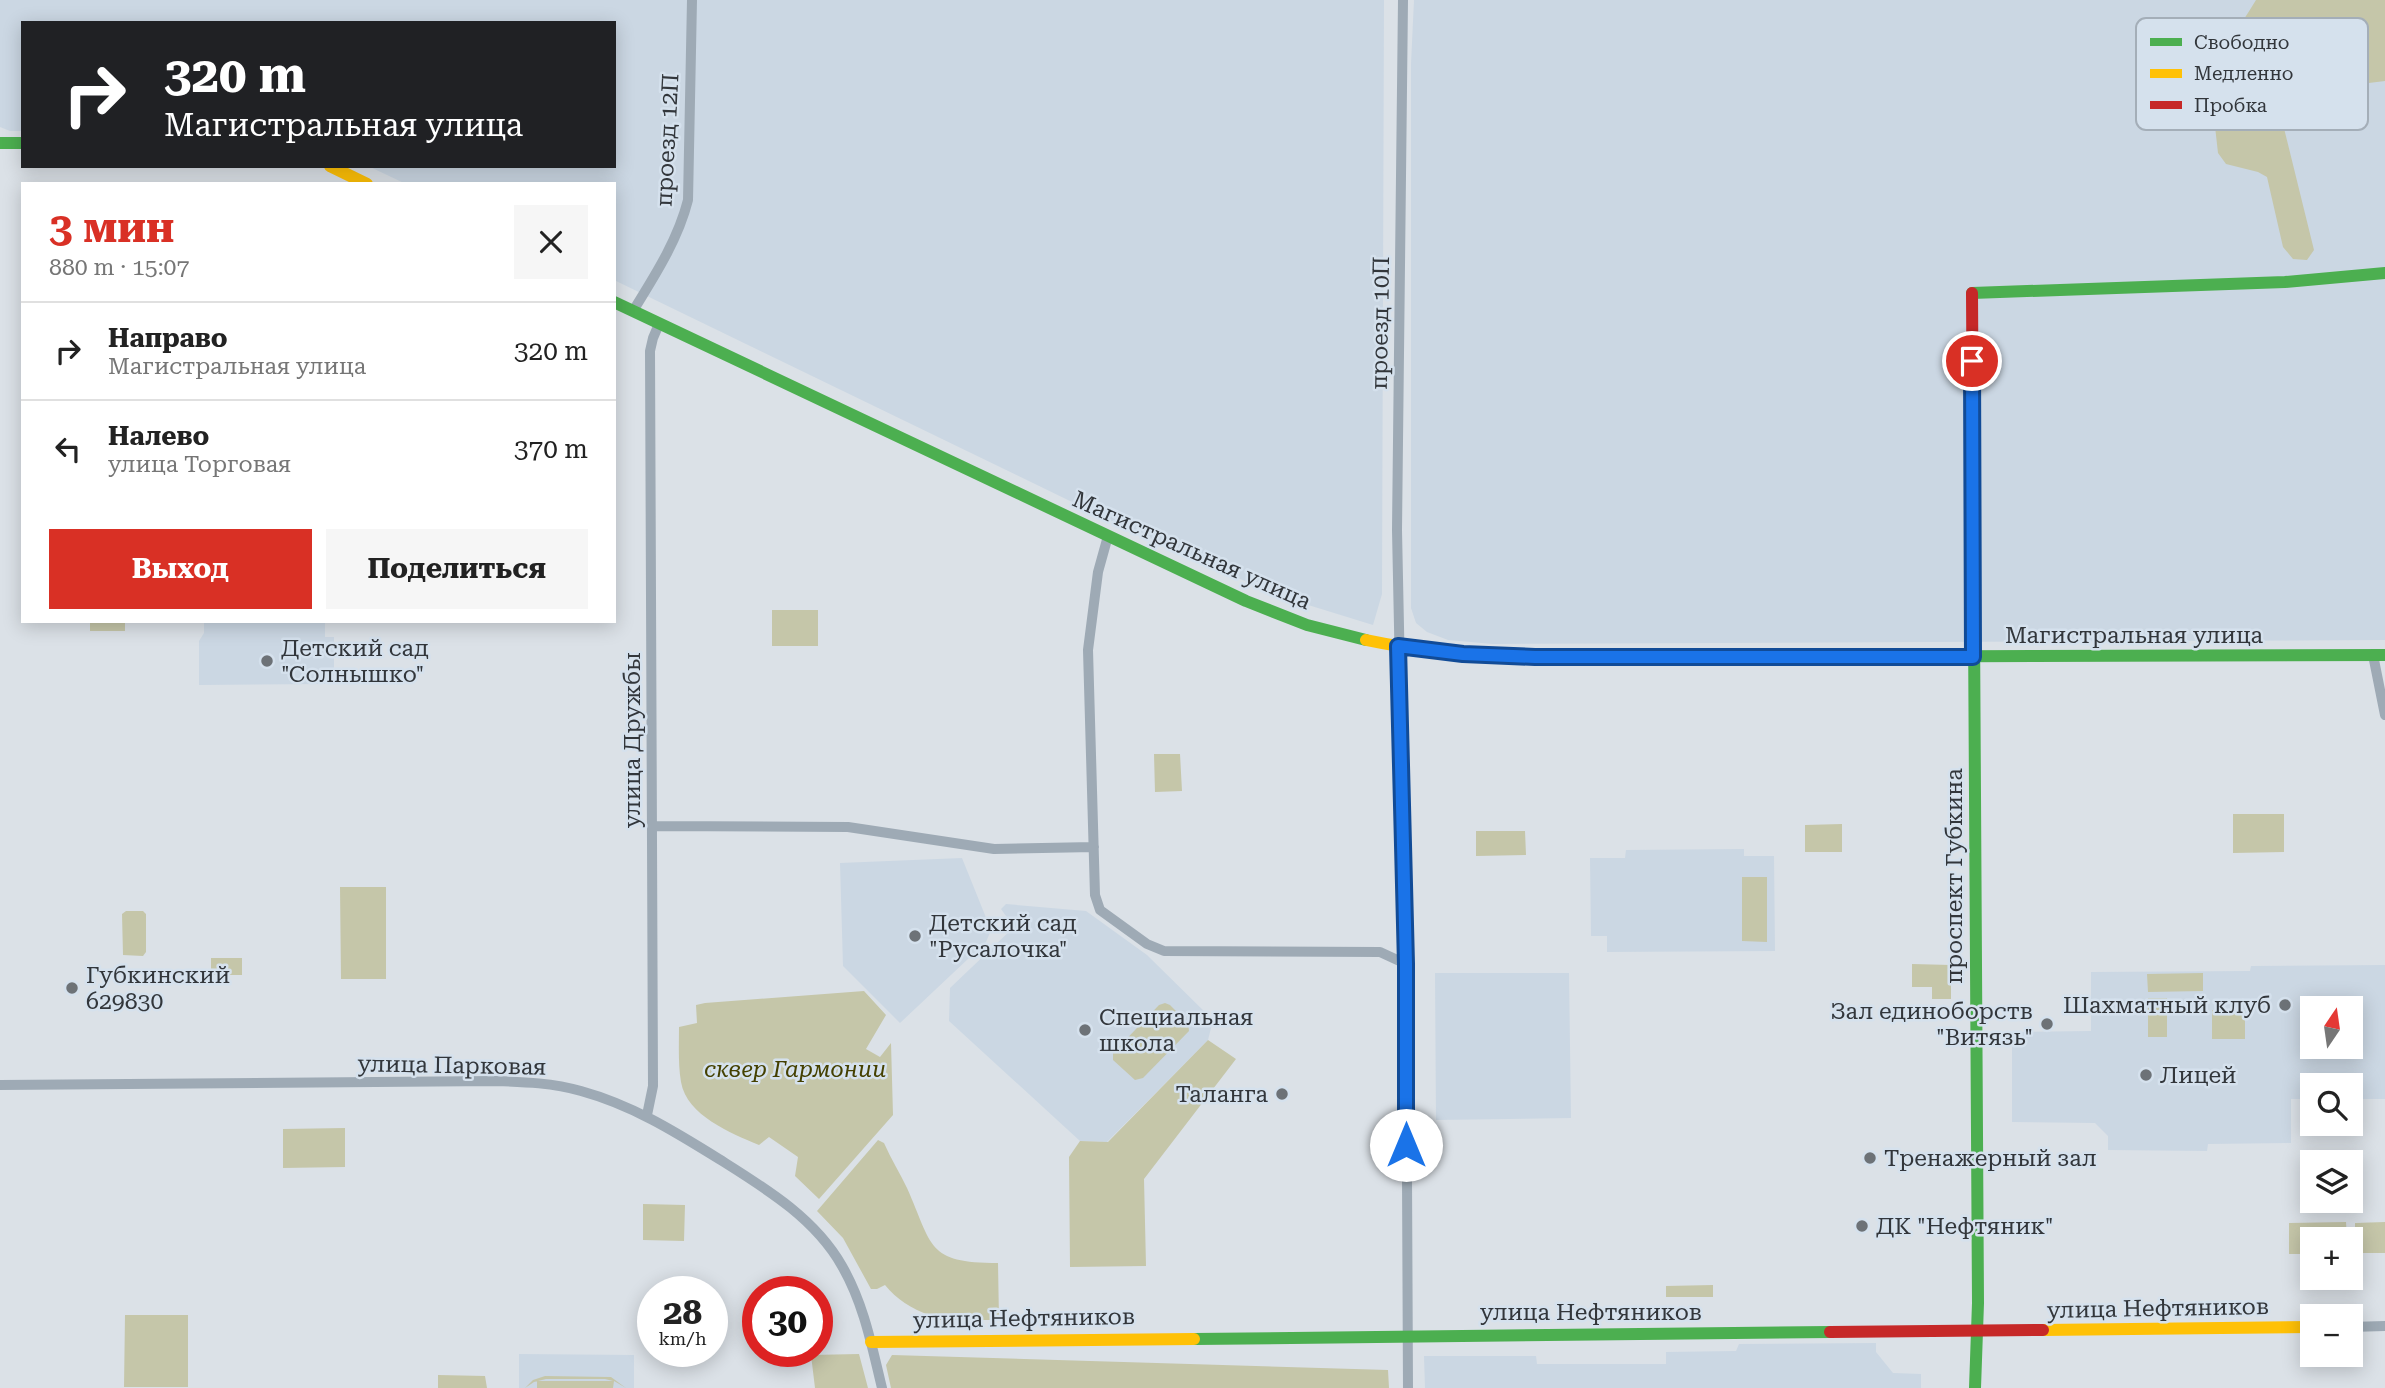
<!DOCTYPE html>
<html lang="ru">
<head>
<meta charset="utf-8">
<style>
	body { margin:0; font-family:"Roboto Serif",serif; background:#f6f6f6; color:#222; height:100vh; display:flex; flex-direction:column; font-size:26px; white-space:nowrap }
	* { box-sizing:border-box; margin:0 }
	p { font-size:23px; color:#767676 }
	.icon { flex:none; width:38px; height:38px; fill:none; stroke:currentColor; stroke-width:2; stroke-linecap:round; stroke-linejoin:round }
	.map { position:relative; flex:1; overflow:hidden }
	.panel { position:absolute; left:21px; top:182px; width:595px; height:441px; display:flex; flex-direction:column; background:#fff; border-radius:0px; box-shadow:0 4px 18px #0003 }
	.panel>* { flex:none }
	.hud { position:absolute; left:21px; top:21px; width:595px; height:147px; border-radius:0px; box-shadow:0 4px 18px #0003; background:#202124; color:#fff; overflow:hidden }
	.needle { width:46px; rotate:13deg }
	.controls { position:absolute; left:2300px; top:996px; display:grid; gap:14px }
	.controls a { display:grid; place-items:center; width:63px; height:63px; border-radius:0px; background:#fff; box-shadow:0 4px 18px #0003; font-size:35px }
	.speed { position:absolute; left:637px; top:1276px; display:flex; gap:14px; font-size:35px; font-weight:700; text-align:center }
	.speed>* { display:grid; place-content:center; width:91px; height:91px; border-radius:50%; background:#fff; box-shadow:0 4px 18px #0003; line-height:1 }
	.speed small { font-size:18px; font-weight:400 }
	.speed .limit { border:10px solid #d22; background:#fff; color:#111 }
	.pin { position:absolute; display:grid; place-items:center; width:60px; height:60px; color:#fff; margin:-30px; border:4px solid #fff; border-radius:50%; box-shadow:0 2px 7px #0007 }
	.me { position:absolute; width:77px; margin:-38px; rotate:0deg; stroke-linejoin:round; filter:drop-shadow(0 0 5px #0008) }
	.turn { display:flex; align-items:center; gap:24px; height:147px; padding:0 28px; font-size:32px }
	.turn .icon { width:91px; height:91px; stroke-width:2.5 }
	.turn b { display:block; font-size:49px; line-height:60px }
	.round { display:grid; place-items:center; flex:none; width:74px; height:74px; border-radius:0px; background:#f6f6f6 }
	.head { display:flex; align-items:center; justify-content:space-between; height:119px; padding:0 28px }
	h1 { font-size:42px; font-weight:700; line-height:52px; color:#d93025 }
	.button { display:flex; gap:14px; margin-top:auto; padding:14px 28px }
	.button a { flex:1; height:80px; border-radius:0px; background:#d93025; color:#fff; font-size:28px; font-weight:700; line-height:80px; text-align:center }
	.button a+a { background:#f6f6f6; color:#222 }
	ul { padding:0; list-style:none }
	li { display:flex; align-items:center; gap:21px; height:98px; padding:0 28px; border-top:2px solid #e0e0e0 }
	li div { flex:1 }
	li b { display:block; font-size:26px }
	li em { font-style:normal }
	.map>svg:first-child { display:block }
	.built { fill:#cbd7e3; fill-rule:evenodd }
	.green { fill:#c5c6a9 }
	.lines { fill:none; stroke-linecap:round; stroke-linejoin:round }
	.street { stroke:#9eaab5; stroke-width:10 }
	.fast { stroke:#4caf50; stroke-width:12 }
	.slow { stroke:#ffc107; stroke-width:12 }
	.jam { stroke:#c62828; stroke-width:12 }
	.route-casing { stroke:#114b97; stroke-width:18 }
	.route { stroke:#1a73e8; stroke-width:12 }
	.poi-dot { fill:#6d7277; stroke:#d5e1ed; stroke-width:2.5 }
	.labels { text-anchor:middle; stroke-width:5; stroke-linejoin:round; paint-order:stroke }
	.street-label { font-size:23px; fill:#32363b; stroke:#d5e1ed }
	.poi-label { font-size:23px; fill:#32363b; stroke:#d5e1ed; text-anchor:start }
	.park-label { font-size:23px; font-style:italic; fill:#444000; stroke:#d5e1ed }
	.key { fill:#d5e1ed; stroke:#a4aeb8; stroke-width:2 }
	.key-label { font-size:19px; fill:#32363b }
</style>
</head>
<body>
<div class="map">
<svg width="2385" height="1388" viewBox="0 0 2385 1388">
	<rect width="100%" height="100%" fill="#dbe1e7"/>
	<!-- built -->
	<path class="built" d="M0 0H1384L1382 594 1373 625 1305 604 1294 593 1268 582H1247L1105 518 614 280V184H406L368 166H614V23H23V131H10L0 127Z
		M1414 0H2385V640L1493 644 1448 640 1427 632 1416 623 1411 608V64Z
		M204 621H325V637H334V676L326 684 199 685V641L204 633Z
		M1744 849V856H1774L1775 951 1607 952V936H1591L1590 858H1625L1626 850Z
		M962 858 991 930 986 942 900 1023 843 966 840 863Z
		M1006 904 1086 911 1147 955 1213 1020 1208 1040 1107 1142 1080 1141 949 1021 950 988 1014 927 1001 909Z
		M2385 965V1099H2350V1085H2312V1099H2291V1143L2208 1144 2207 1151 2108 1150V1136L2095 1123 2012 1122V1032L2091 1031V972L2250 971 2251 966ZM2312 1008H2350V1046H2312Z
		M1435 973H1569L1571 1118 1436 1120Z
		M1876 1343V1352L1893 1373 1921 1374V1388H1425L1424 1356H1536L1537 1364H1666V1352L1736 1351 1739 1344Z
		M519 1354 634 1355V1388H519Z"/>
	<!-- green -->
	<path class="green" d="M2256 0H2385V81L2296 92 2286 97 2280 112 2314 250 2307 260 2293 259 2283 247 2267 177 2258 172 2226 164 2218 153 2208 64C2214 53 2222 47 2230 38 2240 26 2248 13 2256 0Z
		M772 610H818V646H772Z
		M90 621H125V631H90Z
		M1154 754H1180L1182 791 1155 792Z
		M2233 814H2284V852L2233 853Z
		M1842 824V852H1805V825Z
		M1476 831H1525L1526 855 1476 856Z
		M1742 877H1767V942L1742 941Z
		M386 887V979H341L340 887Z
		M126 911H143L146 914V952L143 956 123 955 122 914Z
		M211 958H242V975H211Z
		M1912 964 1951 965V999H1932V987H1912Z
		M2203 973V991L2148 992 2147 974Z
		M864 991 886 1015 866 1049 880 1057 891 1043 893 1115 819 1199 795 1176 798 1157 769 1137 759 1145C731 1133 687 1116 681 1082 678 1064 679 1045 679 1027L697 1023 696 1005 705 1003Z
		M2148 998H2167V1037H2148Z
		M1165 1003 1170 1005 1188 1023 1189 1031 1143 1078 1135 1080 1113 1060V1053L1159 1005Z
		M2212 1010H2245V1039H2212Z
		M1208 1040 1236 1059 1144 1179 1146 1266 1070 1267 1069 1157 1080 1141 1108 1142Z
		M345 1128V1167L283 1168V1129Z
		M878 1140 884 1143C891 1159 900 1173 907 1188 933 1246 926 1263 998 1263L999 1320H930L929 1315C912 1309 896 1299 885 1285L877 1289H871L843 1238 817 1211Z
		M643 1204 685 1205 684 1241 643 1240Z
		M2346 1222 2347 1239H2312V1254H2289V1223Z
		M2385 1222V1253H2355V1223Z
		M1713 1285V1297H1666V1286Z
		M125 1315H188V1387H124Z
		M859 1354 868 1388H815L811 1355Z
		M892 1355 1388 1370 1389 1388H891L886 1365Z
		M438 1375 485 1376 487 1388H438Z
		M545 1376 611 1377 626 1388 614 1381 613 1388H537V1381H613L605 1379H546L534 1382 525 1388 533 1380Z"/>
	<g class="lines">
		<!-- street -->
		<path class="street" d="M1403 0 1397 530 1406 964 1408 1388
			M633 311C654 277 678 240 688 200L692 0
			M1108 536 1098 572 1088 650 1095 895 1100 910 1147 944 1164 951 1380 952 1406 964
			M2373 655 2385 715
			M652 826 848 827 994 849 1094 847
			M0 1085 496 1081C525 1082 553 1083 581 1091 632 1105 674 1131 719 1159 765 1188 815 1218 842 1266 864 1304 872 1347 882 1388
			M647 1115 653 1086 650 351 653 338 659 324
			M2350 1327 2385 1326"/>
		<!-- fast -->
		<path class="fast" d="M0 143H23
			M1972 293 2285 282 2385 273
			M614 302 1246 601 1307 625 1366 640
			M1973 456 1978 1303 1975 1388
			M1746 657 2385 655
			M1194 1339 1830 1332"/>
		<!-- slow -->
		<path class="slow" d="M330 166 367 184
			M1366 640C1490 666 1620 657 1746 657
			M2043 1330 2312 1327
			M871 1342 1194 1339"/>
		<!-- jam -->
		<path class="jam" d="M1972 293 1973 456
			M1830 1332 2043 1330"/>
	</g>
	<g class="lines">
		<defs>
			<path id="route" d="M1406 1145V964L1398 646 1463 654 1535 657H1973L1972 361"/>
		</defs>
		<!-- route casing -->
		<use href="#route" class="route-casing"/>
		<!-- route -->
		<use href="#route" class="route"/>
	</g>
	<!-- markers -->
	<g class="poi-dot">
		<circle cx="267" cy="661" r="7"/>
		<circle cx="915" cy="936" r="7"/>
		<circle cx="72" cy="988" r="7"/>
		<circle cx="2285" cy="1005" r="7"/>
		<circle cx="2047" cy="1024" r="7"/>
		<circle cx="1085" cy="1030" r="7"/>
		<circle cx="2146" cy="1075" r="7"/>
		<circle cx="1282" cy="1094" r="7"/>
		<circle cx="1870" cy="1158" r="7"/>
		<circle cx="1862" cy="1226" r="7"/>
	</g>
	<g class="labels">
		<!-- street labels -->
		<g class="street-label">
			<text transform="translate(667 140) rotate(-87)" y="8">проезд 12П</text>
			<text transform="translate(1380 323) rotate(-89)" y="8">проезд 10П</text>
			<text transform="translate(1192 550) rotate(24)" y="8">Магистральная улица</text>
			<text x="2134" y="643">Магистральная улица</text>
			<text transform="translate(632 740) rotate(-90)" y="8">улица Дружбы</text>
			<text transform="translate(1954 876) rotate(-90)" y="8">проспект Губкина</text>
			<text transform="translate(452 1065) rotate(1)" y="8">улица Парковая</text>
			<text transform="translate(2158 1308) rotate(-1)" y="8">улица Нефтяников</text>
			<text x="1591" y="1320">улица Нефтяников</text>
			<text transform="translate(1024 1318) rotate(-1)" y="8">улица Нефтяников</text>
		</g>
		<!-- poi labels -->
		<g class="poi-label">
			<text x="281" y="656">Детский сад<tspan x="281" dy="26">"Солнышко"</tspan></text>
			<text x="929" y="931">Детский сад<tspan x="929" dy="26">"Русалочка"</tspan></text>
			<text x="86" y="983">Губкинский<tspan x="86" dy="26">629830</tspan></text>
			<text x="2271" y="1013" text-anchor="end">Шахматный клуб</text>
			<text x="2033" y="1019" text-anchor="end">Зал единоборств<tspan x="2033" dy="26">"Витязь"</tspan></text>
			<text x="1099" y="1025">Специальная<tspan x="1099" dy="26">школа</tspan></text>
			<text x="2160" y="1083">Лицей</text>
			<text x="1268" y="1102" text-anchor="end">Таланга</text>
			<text x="1884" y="1166">Тренажерный зал</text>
			<text x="1876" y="1234">ДК "Нефтяник"</text>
		</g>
		<!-- park labels -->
		<g class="park-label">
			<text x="795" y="1077">сквер Гармонии</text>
		</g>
	</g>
	<!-- legend -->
	<rect x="2136" y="18" width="232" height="112" rx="10" class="key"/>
	<rect x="2150" y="38" width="32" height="8" fill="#4caf50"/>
	<rect x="2150" y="69" width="32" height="9" fill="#ffc107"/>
	<rect x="2150" y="101" width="32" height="8" fill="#c62828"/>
	<g class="key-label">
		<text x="2194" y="49">Свободно</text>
		<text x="2194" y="80">Медленно</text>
		<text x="2194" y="112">Пробка</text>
	</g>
</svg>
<div class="controls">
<a><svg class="needle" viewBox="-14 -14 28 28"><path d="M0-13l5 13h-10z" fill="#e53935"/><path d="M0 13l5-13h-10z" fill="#767676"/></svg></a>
<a><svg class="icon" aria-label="search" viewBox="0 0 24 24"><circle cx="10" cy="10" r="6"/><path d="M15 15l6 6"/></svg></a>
<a><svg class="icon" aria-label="layers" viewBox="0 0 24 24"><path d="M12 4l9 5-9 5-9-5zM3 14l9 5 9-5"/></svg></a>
<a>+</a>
<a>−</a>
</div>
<div class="speed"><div>28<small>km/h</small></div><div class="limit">30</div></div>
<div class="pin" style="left:1972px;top:361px;background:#d93025"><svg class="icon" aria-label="arrive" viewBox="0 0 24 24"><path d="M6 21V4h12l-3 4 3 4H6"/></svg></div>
<svg class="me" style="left:1406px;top:1145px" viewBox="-20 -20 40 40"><circle r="19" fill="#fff"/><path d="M0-13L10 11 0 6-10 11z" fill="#1a73e8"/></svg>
<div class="hud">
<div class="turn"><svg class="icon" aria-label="right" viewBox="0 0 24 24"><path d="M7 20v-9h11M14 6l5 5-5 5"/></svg><div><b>320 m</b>Магистральная улица</div></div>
</div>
<section class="panel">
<div class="head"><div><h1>3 мин</h1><p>880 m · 15:07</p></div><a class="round"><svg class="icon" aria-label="close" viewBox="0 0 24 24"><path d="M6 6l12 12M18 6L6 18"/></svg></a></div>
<ul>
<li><svg class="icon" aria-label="right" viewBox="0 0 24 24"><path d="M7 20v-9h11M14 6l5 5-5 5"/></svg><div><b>Направо</b><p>Магистральная улица</p></div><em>320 m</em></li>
<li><svg class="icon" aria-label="left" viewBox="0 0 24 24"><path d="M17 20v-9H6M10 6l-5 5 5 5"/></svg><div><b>Налево</b><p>улица Торговая</p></div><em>370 m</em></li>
</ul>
<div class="button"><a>Выход</a><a>Поделиться</a></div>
</section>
</div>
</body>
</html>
